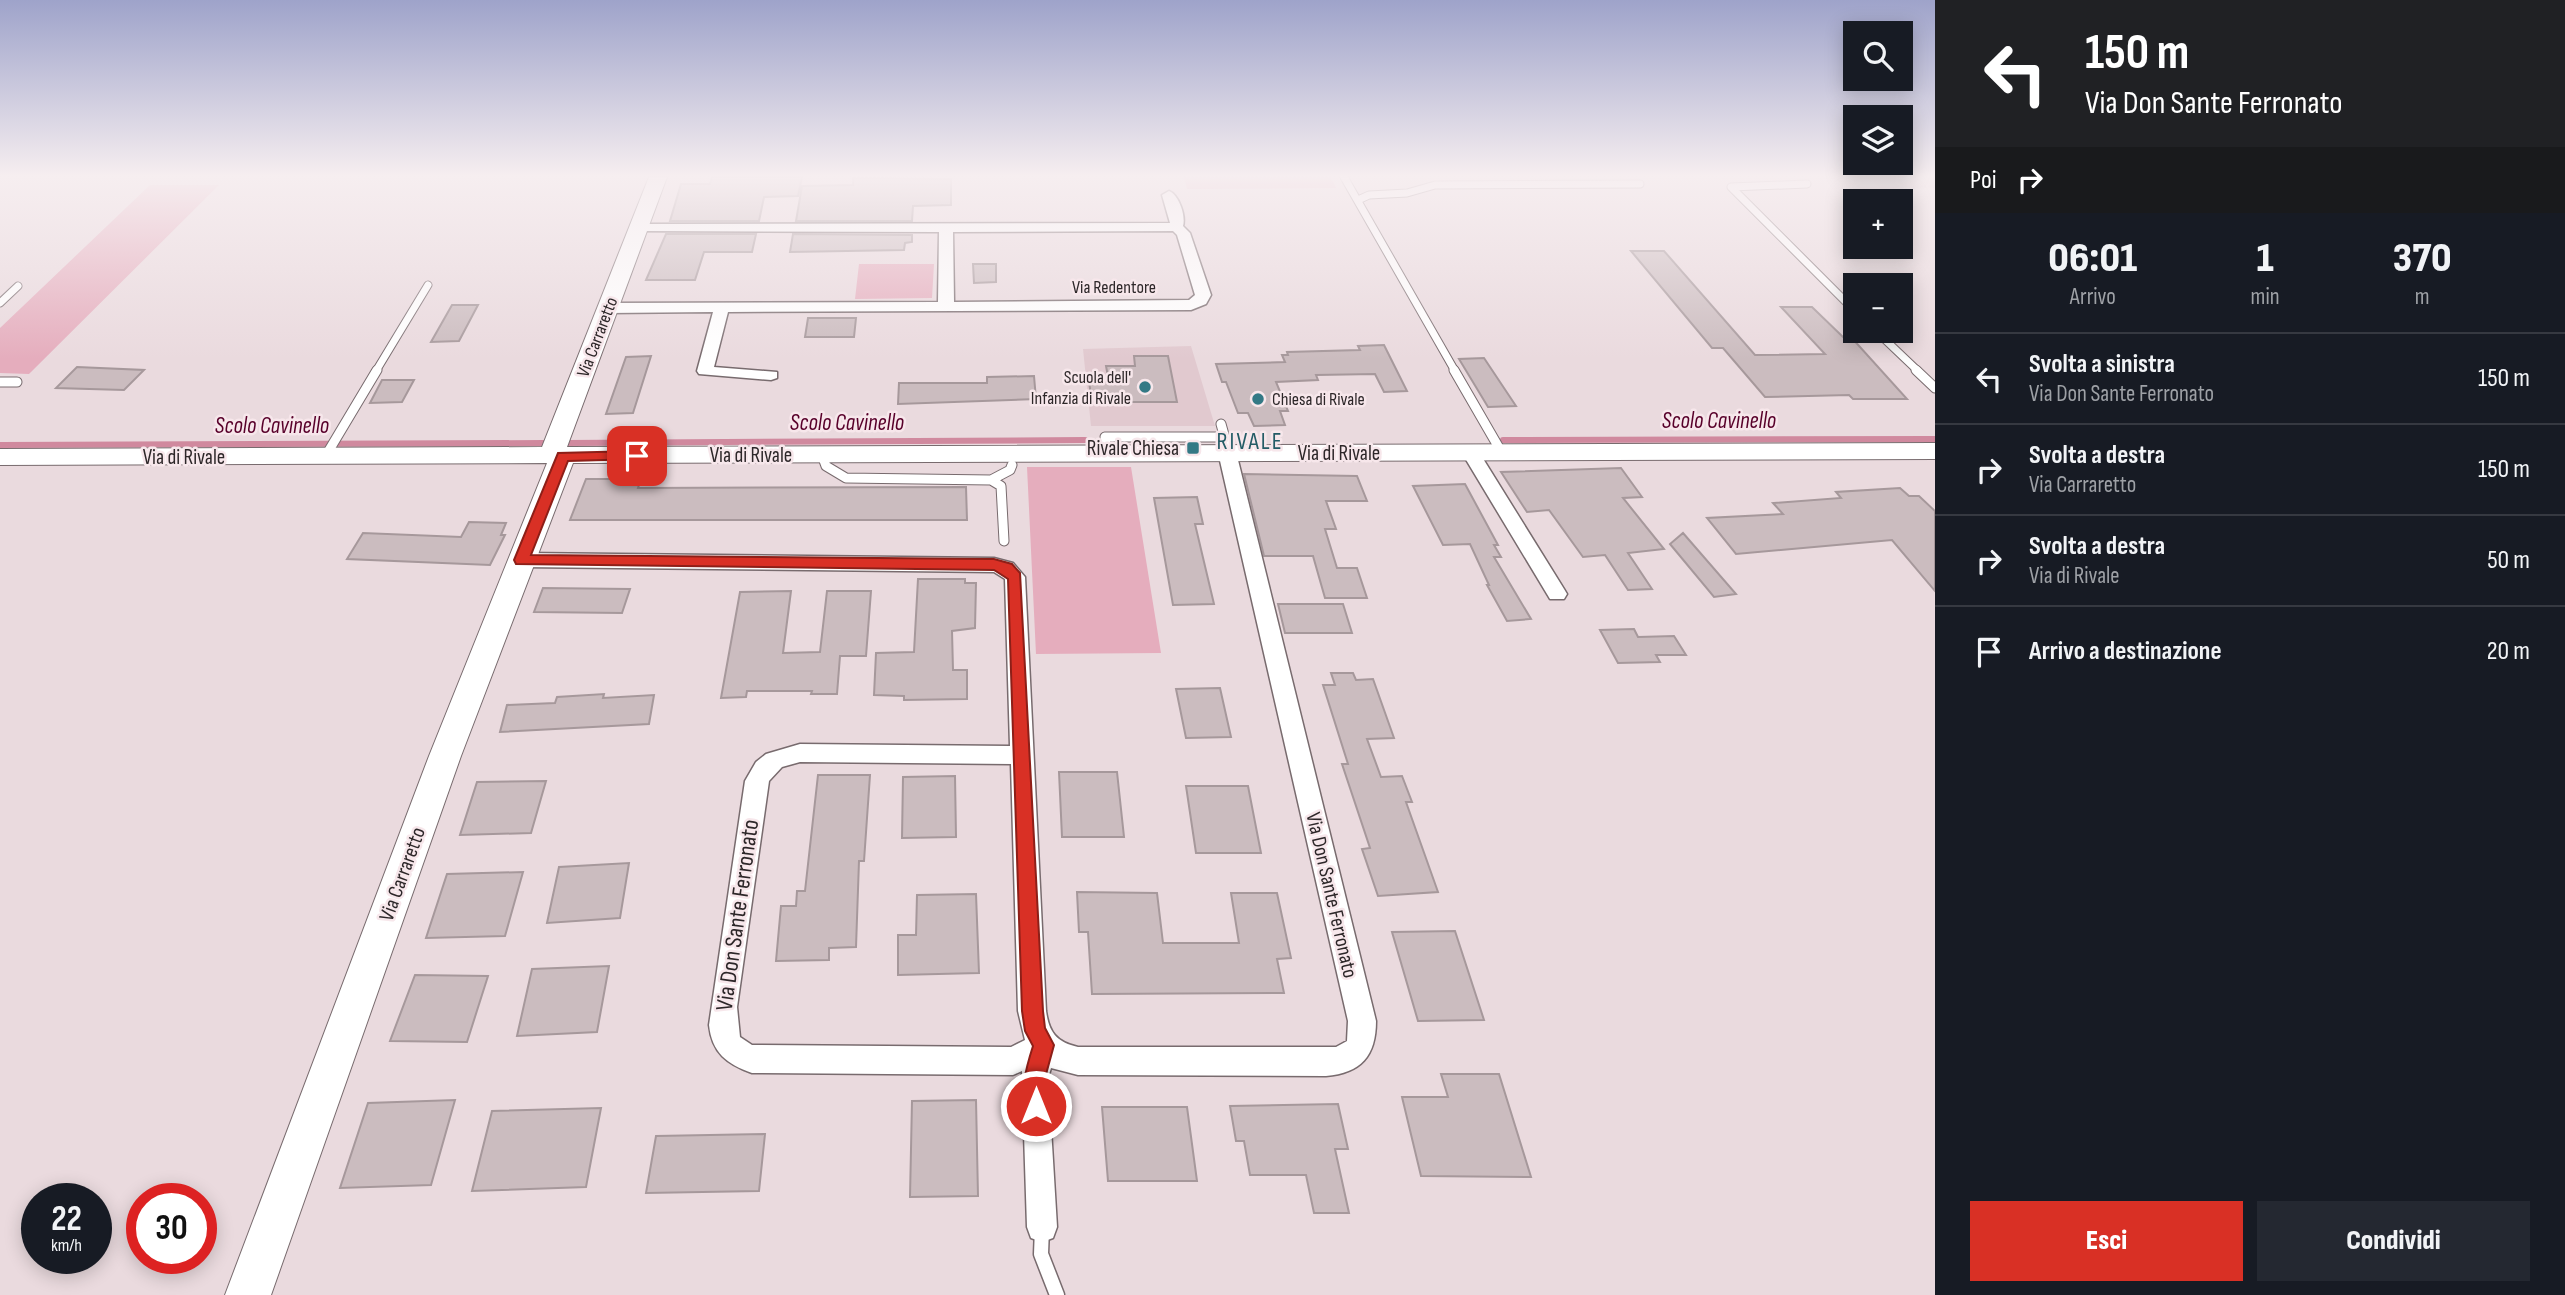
<!DOCTYPE html>
<html lang="it">
<head>
<meta charset="utf-8">
<style>
	body { margin:0; font-family:"Sofia Sans Condensed",sans-serif; background:#242831; color:#f1f3f6; height:100vh; display:flex; flex-direction:column; font-size:26px; white-space:nowrap }
	* { box-sizing:border-box; margin:0 }
	p { font-size:23px; color:#9ea1a6 }
	.icon { flex:none; width:38px; height:38px; fill:none; stroke:currentColor; stroke-width:2; stroke-linecap:round; stroke-linejoin:round }
	.map { position:relative; flex:1; overflow:hidden }
	.details { display:flex; flex-direction:column; background:#171b24; width:630px }
	.details>* { flex:none }
	.guide { background:#202124; color:#fff; overflow:hidden }
	.fabs { position:absolute; left:1843px; top:21px; display:grid; gap:14px }
	.fabs a { display:grid; place-items:center; width:70px; height:70px; border-radius:0px; background:#171b24; box-shadow:0 4px 18px #0003; font-size:35px }
	.speed { position:absolute; left:21px; top:1183px; display:flex; gap:14px; font-size:35px; font-weight:700; text-align:center }
	.speed>* { display:grid; place-content:center; width:91px; height:91px; border-radius:50%; background:#171b24; box-shadow:0 4px 18px #0003; line-height:1 }
	.speed small { font-size:18px; font-weight:400 }
	.speed .limit { border:10px solid #d22; background:#fff; color:#111 }
	.pin { position:absolute; display:grid; place-items:center; width:60px; height:60px; color:#fff; margin:-30px; border-radius:14px; box-shadow:0 4px 10px #0006 }
	.me { position:absolute; width:77px; margin:-38px; rotate:0deg; stroke-linejoin:round; filter:drop-shadow(0 0 5px #0008) }
	.turn { display:flex; align-items:center; gap:24px; height:147px; padding:0 35px; font-size:32px }
	.turn .icon { width:91px; height:91px; stroke-width:2.5 }
	.turn b { display:block; font-size:49px; line-height:60px }
	.then { display:flex; align-items:center; height:66px; padding:0 35px; background:#0003; gap:14px; font-size:26px }
	.eta { display:flex; justify-content:space-evenly; align-items:center; height:119px; text-align:center }
	.eta b { font-size:42px; font-weight:800; line-height:49px }
	.primary-button { display:flex; gap:14px; margin-top:auto; padding:14px 35px }
	.primary-button a { flex:1; height:80px; border-radius:0px; background:#d93025; color:#fff; font-size:28px; font-weight:800; line-height:80px; text-align:center }
	.primary-button a+a { background:#242831; color:#f1f3f6 }
	ul { padding:0; list-style:none }
	li { display:flex; align-items:center; gap:21px; height:91px; padding:0 35px; border-top:2px solid #363941 }
	li div { flex:1 }
	li b { display:block; font-size:26px }
	li em { font-style:normal }
	main { display:flex; flex:1; min-height:0 }
	.map>svg:first-child { display:block }
	.built { fill:#e1c9cf }
	.green { fill:#e5adbd }
	.lines { fill:none; stroke-linecap:round; stroke-linejoin:round }
	.stream { stroke:#d0899e; stroke-width:6 }
	.building { fill:#cbbcbf; stroke:#a6989b; stroke-width:2 }
	.lane-far2-casing { stroke:#786b6e; stroke-width:9 }
	.lane-far1-casing { stroke:#786b6e; stroke-width:11 }
	.lane-casing { stroke:#786b6e; stroke-width:17 }
	.street-casing { stroke:#786b6e; stroke-width:3 }
	.secondary-casing { stroke:#786b6e; stroke-width:2 }
	.lane-far2 { stroke:#fff; stroke-width:7 }
	.lane-far1 { stroke:#fff; stroke-width:9 }
	.lane { stroke:#fff; stroke-width:14 }
	.street { fill:#fff; fill-rule:evenodd }
	.secondary { fill:#fff; fill-rule:evenodd }
	.route { fill:#d93025; stroke:#8d1f18; stroke-width:2 }
	.poi-dot { fill:#337985; stroke:#f7e7eb; stroke-width:2.5 }
	.labels { text-anchor:middle; stroke-width:5; stroke-linejoin:round; paint-order:stroke }
	.far-street-label { font-size:18px; fill:#2d2729; stroke:#f7e7eb }
	.far-poi-label { font-size:18px; fill:#2d2729; stroke:#f7e7eb; text-anchor:end }
	.poi-label { font-size:21px; fill:#2d2729; stroke:#f7e7eb; text-anchor:end }
	.street-label { font-size:21px; fill:#2d2729; stroke:#f7e7eb }
	.water-label { font-size:23px; font-style:italic; fill:#58002a; stroke:#f7e7eb }
	.quarter-label { font-size:24px; letter-spacing:2px; fill:#245c66; stroke:#f7e7eb }
	.near-street-label { font-size:24px; fill:#2d2729; stroke:#f7e7eb }
</style>
</head>
<body>
<main>
<div class="map">
<svg width="1935" height="1295" viewBox="0 0 1935 1295">
	<rect width="100%" height="100%" fill="#eadade"/>
	<!-- built -->
	<path class="built" d="M1868 177H1935V188L1881 189Z
		M1191 346 1215 426H1091L1083 349Z"/>
	<!-- green -->
	<path class="green" d="M1184 177H1331L1336 188 1187 189Z
		M150 185H219L29 374 0 373V328Z
		M859 264H934L932 298 855 299Z
		M1027 467H1131L1161 653 1036 654Z"/>
	<g class="lines">
		<!-- stream -->
		<path class="stream" d="M1503 440 1935 439
			M567 443 1085 440
			M0 445 544 443"/>
	</g>
	<!-- building -->
	<path class="building" d="M712 177H802L798 196 764 197 759 221H670L681 184H710Z
		M853 178 951 179V205L913 206 912 221H796L802 186 853 185Z
		M666 234H756L752 252H704L695 280H646Z
		M793 234 912 235V242L905 243 904 250 790 252Z
		M1631 251H1664L1755 355 1825 354 1781 307H1812L1843 337H1851L1907 399H1853L1849 395 1765 397 1723 348H1712Z
		M973 264H996V282L974 283Z
		M452 305H478L459 341 431 342Z
		M808 318H856L854 337H805Z
		M1384 345 1407 391 1384 392 1375 374 1316 375 1318 380 1276 382 1288 411H1280L1285 425 1254 426 1248 413H1238L1226 382H1222L1216 364 1285 362 1282 355H1288L1287 352 1360 350 1358 346Z
		M651 356 633 413 606 414 626 357Z
		M1134 356H1168L1177 402H1092L1089 382H1109L1106 366H1135Z
		M1484 358 1516 406 1488 407 1459 359Z
		M77 367 144 370 124 390 56 388Z
		M1034 376 1036 399 898 404 899 383H987V377Z
		M382 380H414L402 402 370 403Z
		M1621 468 1642 497 1623 498 1664 549 1628 553 1652 589 1628 590 1605 555 1583 557 1549 510 1527 512 1501 472Z
		M1244 474 1357 476 1367 501H1326L1336 529H1325L1337 568H1357L1367 598H1325L1313 556H1264Z
		M586 479H641L638 488 966 487 967 520H570Z
		M1465 484 1498 545H1494L1501 557H1494L1531 619 1507 621 1487 585H1489L1470 544 1443 545 1413 486Z
		M1900 488 1909 496H1919L1935 511V591L1892 540 1736 554 1707 518 1783 514 1773 503 1841 498 1836 492Z
		M1197 497 1203 524H1195L1214 604 1173 605 1154 498Z
		M469 522 506 523 501 535H505L490 565 347 559 363 533 461 537Z
		M1683 533 1736 594 1714 597 1670 544Z
		M918 579H965V583H976L975 628 952 631 953 670H967V699L904 700V696L874 695 876 653 914 652Z
		M543 588 630 589 622 613 534 612Z
		M791 591 783 653 820 652 827 591H871L866 656H840L837 694H811L812 691H747L746 697 721 698 740 592Z
		M1278 604H1343L1352 633H1285Z
		M1634 629 1638 637 1674 636 1686 655H1656L1660 662 1618 663 1600 630Z
		M1331 673H1353L1356 680 1373 679 1394 738 1367 739 1381 777 1402 776 1412 802H1406L1438 892 1378 896 1362 849 1370 848 1342 764H1348L1323 685H1335Z
		M1220 688 1231 737 1186 738 1176 689Z
		M604 694 603 698 654 695 649 724 500 732 507 705 555 703 557 697Z
		M1059 772H1117L1124 837H1062Z
		M818 775H870L864 861H859L856 947 829 948V960L776 961 781 906H796L797 891H805Z
		M955 776 956 837 902 838 903 777Z
		M546 781 531 833 460 835 477 782Z
		M1186 786H1248L1261 853H1196Z
		M629 863 620 918 547 923 559 867Z
		M523 872 505 936 426 938 447 874Z
		M1077 892 1157 893 1163 943H1239L1231 893H1277L1291 958 1277 959 1284 993 1092 994 1088 932H1079Z
		M976 894 979 973 898 975V935H916L917 895Z
		M1455 931 1484 1020 1418 1021 1392 932Z
		M609 966 597 1032 517 1036 532 969Z
		M415 975 488 976 467 1042 390 1041Z
		M1441 1074H1499L1531 1177 1421 1176 1402 1097H1448Z
		M455 1100 431 1185 340 1188 368 1103Z
		M976 1100 978 1196 910 1197 912 1101Z
		M1338 1104 1348 1149H1335L1349 1213H1314L1306 1175H1250L1244 1141H1236L1230 1106Z
		M1102 1107H1187L1197 1181H1108Z
		M601 1108 586 1187 472 1191 492 1111Z
		M765 1134 759 1191 646 1193 656 1136Z"/>
	<g class="lines">
		<defs>
			<path id="lane-far2" d="M1344 177 1455 371
				M1807 184 1731 187 1855 311
				M1358 200 1369 195 1407 193 1435 185 1640 184
				M0 303 18 286
				M1876 331 1918 371
				M376 371 428 285"/>
			<path id="lane-far1" d="M1454 370 1502 453
				M1916 370 1935 388
				M0 382H17
				M1221 424 1226 442
				M1107 454 1105 437H1225
				M822 455 826 466 846 478 991 480 1010 470 1012 465
				M325 457 377 370
				M991 480 1001 486 1004 541"/>
			<path id="lane" d="M1042 1228 1041 1254 1057 1295"/>
			<path id="street" d="M1169 191C1179 195 1186 216 1183 226L1190 233 1211 295 1206 304 1191 310 728 312 714 367 777 372V378L771 380 699 374 697 371 713 312 608 313 600 308 608 303 938 302 939 232 634 231 632 228 639 224 1170 223 1162 195ZM1173 231 1177 235 1195 295 1189 300 954 302 953 232Z
				M1227 446 1236 452 1376 1021C1376 1056 1361 1073 1326 1076L1078 1075 1051 1068 1048 1078 1057 1227 1053 1238 1042 1242 1031 1238 1027 1227 1022 1071 1013 1075 752 1073C727 1064 712 1053 709 1025L745 781 756 762 766 754 800 744 1010 746 1005 579 994 572 521 567 511 560 521 553 994 558 1013 563 1025 577 1046 1011C1049 1032 1056 1042 1078 1047H1336L1347 1041 1348 1021 1218 452ZM800 762 1011 764 1018 1011 1025 1040 1011 1047 752 1045 740 1037 737 1007 769 781 782 767Z
				M1471 447 1477 449 1564 589 1567 594 1564 599H1550L1462 453Z"/>
			<path id="secondary" d="M649 177H667L567 447 1935 443V459L573 463 461 756 271 1295H225L429 756 547 463 0 465V449L542 447Z"/>
		</defs>
		<!-- lane-far2 casing -->
		<use href="#lane-far2" class="lane-far2-casing"/>
		<!-- lane-far1 casing -->
		<use href="#lane-far1" class="lane-far1-casing"/>
		<!-- lane casing -->
		<use href="#lane" class="lane-casing"/>
		<!-- street casing -->
		<use href="#street" class="street-casing"/>
		<!-- secondary casing -->
		<use href="#secondary" class="secondary-casing"/>
		<!-- lane-far2 -->
		<use href="#lane-far2" class="lane-far2"/>
		<!-- lane-far1 -->
		<use href="#lane-far1" class="lane-far1"/>
		<!-- lane -->
		<use href="#lane" class="lane"/>
		<!-- street -->
		<use href="#street" class="street"/>
		<!-- secondary -->
		<use href="#secondary" class="secondary"/>
	</g>
	<!-- sky -->
	<linearGradient id="sky" x2="0" y2="1"><stop stop-color="#9ea3ca"/><stop offset="0.49" stop-color="#f6eef0"/><stop offset="1" stop-color="#f6eef0" stop-opacity="0"/></linearGradient>
	<rect width="1935" height="359" fill="url(#sky)"/>
	<!-- route -->
	<path class="route" d="M637 451 643 456 641 459 568 461 531 555 994 559 1012 564 1020 573 1043 1011 1045 1028 1054 1045 1045 1078 1047 1106 1044 1113 1036 1117 1028 1113C1019 1091 1026 1068 1033 1046L1025 1031 1022 1011 1008 579 994 570 516 564 514 560 558 453Z"/>
	<!-- markers -->
	<g class="poi-dot">
		<circle cx="1145" cy="387" r="7"/>
		<circle cx="1258" cy="399" r="7"/>
		<rect x="1186" y="441" width="14" height="14" rx="3.5"/>
	</g>
	<g class="labels">
		<!-- far-street labels -->
		<g class="far-street-label">
			<text x="1114" y="293">Via Redentore</text>
			<text transform="translate(597 337) rotate(-69)" y="6">Via Carraretto</text>
		</g>
		<!-- far-poi labels -->
		<g class="far-poi-label">
			<text x="1131" y="383">Scuola dell'<tspan x="1131" dy="21">Infanzia di Rivale</tspan></text>
			<text x="1272" y="405" text-anchor="start">Chiesa di Rivale</text>
		</g>
		<!-- poi labels -->
		<g class="poi-label">
			<text x="1179" y="455">Rivale Chiesa</text>
		</g>
		<!-- street labels -->
		<g class="street-label">
			<text x="1339" y="460">Via di Rivale</text>
			<text x="751" y="462">Via di Rivale</text>
			<text x="184" y="464">Via di Rivale</text>
			<text transform="translate(402 874) rotate(-70)" y="7">Via Carraretto</text>
			<text transform="translate(1332 895) rotate(77)" y="7">Via Don Sante Ferronato</text>
		</g>
		<!-- water labels -->
		<g class="water-label">
			<text x="1719" y="428">Scolo Cavinello</text>
			<text x="847" y="430">Scolo Cavinello</text>
			<text x="272" y="433">Scolo Cavinello</text>
		</g>
		<!-- quarter labels -->
		<g class="quarter-label">
			<text x="1250" y="449">RIVALE</text>
		</g>
		<!-- near-street labels -->
		<g class="near-street-label">
			<text transform="translate(737 915) rotate(-82)" y="8">Via Don Sante Ferronato</text>
		</g>
	</g>
</svg>
<div class="fabs">
<a><svg class="icon" aria-label="search" viewBox="0 0 24 24"><circle cx="10" cy="10" r="6"/><path d="M15 15l6 6"/></svg></a>
<a><svg class="icon" aria-label="layers" viewBox="0 0 24 24"><path d="M12 4l9 5-9 5-9-5zM3 14l9 5 9-5"/></svg></a>
<a>+</a>
<a>−</a>
</div>
<div class="speed"><div>22<small>km/h</small></div><div class="limit">30</div></div>
<div class="pin" style="left:637px;top:456px;background:#d93025"><svg class="icon" aria-label="arrive" viewBox="0 0 24 24"><path d="M6 21V4h12l-3 4 3 4H6"/></svg></div>
<svg class="me" style="left:1036px;top:1106px" viewBox="-20 -20 40 40"><circle r="17" fill="#d93025" stroke="#fff" stroke-width="3"/><path d="M0-11L8 9 0 5-8 9z" fill="#fff"/></svg>
</div>
<section class="details">
<div class="guide">
<div class="turn"><svg class="icon" aria-label="left" viewBox="0 0 24 24"><path d="M17 20v-9H6M10 6l-5 5 5 5"/></svg><div><b>150 m</b>Via Don Sante Ferronato</div></div>
<div class="then">Poi<svg class="icon" aria-label="right" viewBox="0 0 24 24"><path d="M7 20v-9h11M14 6l5 5-5 5"/></svg></div>
</div>
<div class="eta">
<div><b>06:01</b><p>Arrivo</p></div>
<div><b>1</b><p>min</p></div>
<div><b>370</b><p>m</p></div>
</div>
<ul>
<li><svg class="icon" aria-label="left" viewBox="0 0 24 24"><path d="M17 20v-9H6M10 6l-5 5 5 5"/></svg><div><b>Svolta a sinistra</b><p>Via Don Sante Ferronato</p></div><em>150 m</em></li>
<li><svg class="icon" aria-label="right" viewBox="0 0 24 24"><path d="M7 20v-9h11M14 6l5 5-5 5"/></svg><div><b>Svolta a destra</b><p>Via Carraretto</p></div><em>150 m</em></li>
<li><svg class="icon" aria-label="right" viewBox="0 0 24 24"><path d="M7 20v-9h11M14 6l5 5-5 5"/></svg><div><b>Svolta a destra</b><p>Via di Rivale</p></div><em>50 m</em></li>
<li><svg class="icon" aria-label="arrive" viewBox="0 0 24 24"><path d="M6 21V4h12l-3 4 3 4H6"/></svg><div><b>Arrivo a destinazione</b></div><em>20 m</em></li>
</ul>
<div class="primary-button"><a>Esci</a><a>Condividi</a></div>
</section>
</main>
</body>
</html>
